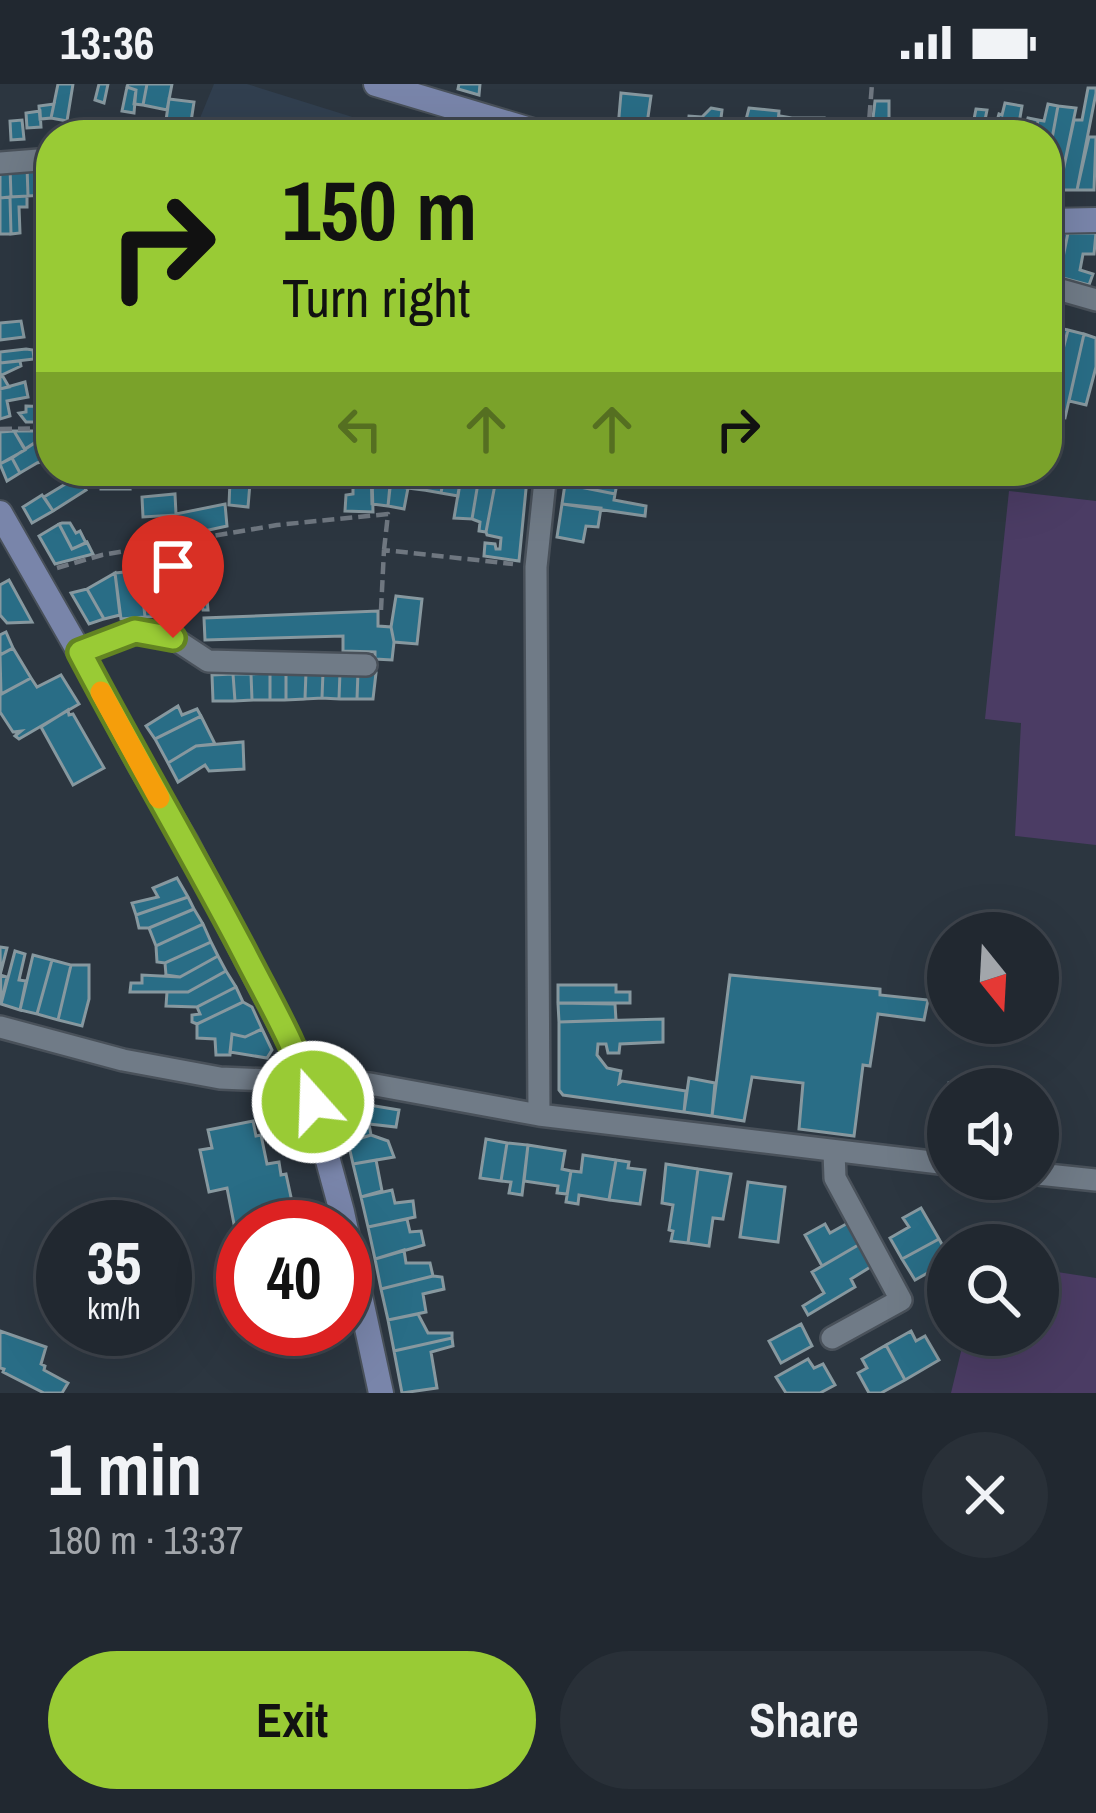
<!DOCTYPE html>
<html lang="en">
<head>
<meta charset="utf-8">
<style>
	body { margin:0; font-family:"Archivo Narrow",sans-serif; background:#293038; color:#f1f3f6; height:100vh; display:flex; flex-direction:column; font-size:45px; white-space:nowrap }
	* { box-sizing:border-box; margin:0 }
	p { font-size:39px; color:#a2a6ab }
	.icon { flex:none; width:66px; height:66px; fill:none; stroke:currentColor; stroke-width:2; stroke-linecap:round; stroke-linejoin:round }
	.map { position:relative; height:1309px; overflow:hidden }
	.details { display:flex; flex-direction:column; background:#212830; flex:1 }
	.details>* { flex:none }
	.banner { position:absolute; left:36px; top:36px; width:1026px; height:366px; border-radius:48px; box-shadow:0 12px 48px #0002,0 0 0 3px #3e444c; background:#99cb35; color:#111; overflow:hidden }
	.needle { width:78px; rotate:162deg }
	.controls { position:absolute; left:927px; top:828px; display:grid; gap:24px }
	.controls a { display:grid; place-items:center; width:132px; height:132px; border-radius:50%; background:#212830; box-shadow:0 12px 48px #0002,0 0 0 3px #3e444c; font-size:60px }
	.speed { position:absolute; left:36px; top:1116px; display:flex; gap:24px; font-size:60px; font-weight:700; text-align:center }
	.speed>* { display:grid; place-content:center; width:156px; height:156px; border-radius:50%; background:#212830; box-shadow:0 12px 48px #0002,0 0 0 3px #3e444c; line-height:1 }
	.speed small { font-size:30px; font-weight:400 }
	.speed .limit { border:18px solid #d22; background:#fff; color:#111 }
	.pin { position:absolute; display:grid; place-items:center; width:102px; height:102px; color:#fff; margin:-123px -51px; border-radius:50% 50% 50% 0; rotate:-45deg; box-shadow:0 0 12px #0007 }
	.pin .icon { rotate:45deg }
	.me { position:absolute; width:132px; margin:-66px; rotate:340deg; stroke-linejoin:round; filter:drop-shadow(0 0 9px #0008) }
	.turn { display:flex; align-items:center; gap:42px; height:252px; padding:0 48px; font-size:54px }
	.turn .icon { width:156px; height:156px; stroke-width:2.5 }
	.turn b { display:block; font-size:84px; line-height:102px }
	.lanes { display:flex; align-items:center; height:114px; padding:0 48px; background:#0003; justify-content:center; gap:60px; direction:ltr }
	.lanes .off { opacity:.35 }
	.round { display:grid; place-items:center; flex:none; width:126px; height:126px; border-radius:63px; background:#293038 }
	.overview { display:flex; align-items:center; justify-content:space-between; height:204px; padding:0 48px }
	h1 { font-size:72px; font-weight:700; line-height:90px }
	.cta { display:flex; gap:24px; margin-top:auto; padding:24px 48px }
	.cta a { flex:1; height:138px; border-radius:72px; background:#99cb35; color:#111; font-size:48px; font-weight:700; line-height:138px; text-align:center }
	.cta a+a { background:#293038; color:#f1f3f6 }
	.status { display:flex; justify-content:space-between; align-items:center; height:84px; padding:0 60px; background:#212830; direction:ltr }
	.status svg { height:33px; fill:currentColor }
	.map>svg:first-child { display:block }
	.built { fill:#313f4f }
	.green { fill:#4b3c64 }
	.building { fill:#296d86; stroke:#87989f; stroke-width:3 }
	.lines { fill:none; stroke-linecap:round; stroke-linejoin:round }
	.street-casing { stroke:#49515a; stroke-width:26 }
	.secondary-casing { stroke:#49515a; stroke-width:28 }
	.path { stroke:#6f7780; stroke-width:4.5; stroke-dasharray:12 6; stroke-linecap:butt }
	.street { stroke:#707b87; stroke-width:21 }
	.secondary { stroke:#7985aa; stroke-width:24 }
	.route-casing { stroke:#638422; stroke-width:30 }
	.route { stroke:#99cb35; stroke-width:21 }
	.slow { stroke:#f59e0b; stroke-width:21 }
</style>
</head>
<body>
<div class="status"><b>13:36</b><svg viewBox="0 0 49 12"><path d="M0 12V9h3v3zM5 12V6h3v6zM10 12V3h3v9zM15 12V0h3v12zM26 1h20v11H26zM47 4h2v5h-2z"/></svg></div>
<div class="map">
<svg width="1096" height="1309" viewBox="0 0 1096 1309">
	<rect width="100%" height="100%" fill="#2c3640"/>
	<!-- built -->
	<path class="built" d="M214 0H247L410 51H193Z"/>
	<!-- green -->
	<path class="green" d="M1009 407 1096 417V761L1015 752 1021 639 985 635Z
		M1038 1185 1096 1194V1309H951L965 1251H1038Z"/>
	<!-- building -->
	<path class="building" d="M58 0H73L67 37 51 34Z
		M99 0H108L104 19 95 16Z
		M128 0H147L143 21 134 20 136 6 127 3Z
		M147 0H172L167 26 143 21Z
		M459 0H480L479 11 458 5Z
		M127 3 136 6 134 29 122 27Z
		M1088 4H1096V9L1077 106H1059L1074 36H1082Z
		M621 9 651 12 646 47 618 44Z
		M169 15 194 18 189 51H164Z
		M875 17H889V35L899 40 913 36 923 37 920 51H871Z
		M1005 19 1022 22 1017 51H999L995 44 999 30 1002 31Z
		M54 20 51 34 40 35 39 22Z
		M1048 20 1058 22 1047 82V51H1035L1038 36 1044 37Z
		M1058 22 1076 24 1059 106H1047V82Z
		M711 24 722 26 719 51H687L689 32 702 33Z
		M749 24 779 27 777 51H742Z
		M976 25 987 26 982 51H956L971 50Z
		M40 27 41 43 27 44 26 29Z
		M780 32 792 34 790 51H777Z
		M792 34H813L812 51H790Z
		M813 34H824L822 51H812Z
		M1028 34 1038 36 1035 51H1017L1018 44 1024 46Z
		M329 35 383 51H324Z
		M22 36 24 55 11 56 10 37Z
		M1089 53H1096L1094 106H1077Z
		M45 81 46 111 28 112 27 82Z
		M45 81H51V111H46Z
		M27 82 28 112 11 113 10 83Z
		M0 83H10L11 113 0 114Z
		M27 112V123H19L20 149 11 150 10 113Z
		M10 113 11 150H0V114Z
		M1047 149H1068L1059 193 1047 189Z
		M1068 149H1096L1094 170H1083L1080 186 1093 190 1089 201 1059 193Z
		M21 237 24 253 0 256V239Z
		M1052 242 1068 246 1053 304H1047V258Z
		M1068 246 1084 250 1065 334 1055 333 1058 310 1053 309V304Z
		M1084 250 1096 254V283L1086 321 1069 317Z
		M26 265 33 266 34 275 0 279V268Z
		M20 277 21 282 2 291 9 303 0 305V279Z
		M25 298 28 313 7 317 10 332 0 335V305Z
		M26 322 51 323V338H26L19 329 26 328Z
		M14 347H51V361L45 352 25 365Z
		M14 347 25 366 0 380V348Z
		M45 352 51 361V375L37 379 20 389 12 374Z
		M12 374 20 389 7 397 0 380Z
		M80 387H148L147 397 129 396 130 405H101V399L79 395Z
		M231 387H251L250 399 230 397Z
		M371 387H392L388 422 372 420Z
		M392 387H409L407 404 390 401Z
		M409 387H427L424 406 407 404Z
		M427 387H445L441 409 424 406Z
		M445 387H462L458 412 441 409Z
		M462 387H480L472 435 454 434Z
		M480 387 497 390 486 448 479 447 480 438 472 435Z
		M567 387H589L618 394 615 410 565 400Z
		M589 387H636L634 397Z
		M497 390 527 395 519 477 484 472 485 459 495 460 496 465H500L501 454 487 451 486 448Z
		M77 393 86 406 53 427 44 413Z
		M357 393H372L373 428 345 427 346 411 353 410V397Z
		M230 397 250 399 248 423 229 421Z
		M565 400 615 410 614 416 646 422 645 432 562 420Z
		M390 401 408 404 404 425 388 422Z
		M175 410 176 430 225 420 227 442 177 453 175 431 143 433 142 413Z
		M42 411 53 427 32 439 23 423Z
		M562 420 601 424 598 443 586 442 583 458 557 453Z
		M62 439H70L76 449 80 447 86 459 72 465 59 440Z
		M59 440 72 465 87 458 93 470 55 480 39 452Z
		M204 482 208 526H203L200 512 194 513V519H188V514L174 513 173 484Z
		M149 485 150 505 165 504 164 495 169 494 173 527 168 528V532L145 533 140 486Z
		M140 486 145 533 121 535 115 489 125 488 127 497 134 496 133 487Z
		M115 489 120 531 104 535 87 505Z
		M9 496 32 538 7 539 0 531V501Z
		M87 505 104 535 89 540 71 509Z
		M396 512 422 515 417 560 394 558 391 543Z
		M378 527V542L391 543 394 558 392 576 375 575V568L343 567V552L205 556 204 534Z
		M6 548 13 564 0 571V551Z
		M13 564 31 594 1 610 0 571Z
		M306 588H323L322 614 305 615Z
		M306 588 305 615 286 616V589Z
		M323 588H340L339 615 322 614Z
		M340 588H358L357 615H339Z
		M358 588 376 589 373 615H357Z
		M270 589H286V616H270Z
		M270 589V616H252L251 590Z
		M233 590H251L252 616 235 617Z
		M233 590 235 617H213L212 591Z
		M61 591 79 620 19 655 15 652 21 647 13 648 0 628V611L31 594 37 603Z
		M178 622 182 631 197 625 201 632 155 655 146 642Z
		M68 626 69 631 73 630 104 684 73 701 41 643Z
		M201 632 215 660 196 662 168 679 155 655Z
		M243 658 244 685 209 687 205 681 178 698 168 679 196 662Z
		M177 794 188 813 136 831 132 819 158 813 153 804Z
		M188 813 194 825 149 844H139L136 831Z
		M194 825 203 840 156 862 149 844Z
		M203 840 211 858 165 879 157 878 156 862Z
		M211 858 218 872 180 893 166 891 165 879Z
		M0 863 7 864 0 891 7 893 1 920Z
		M15 867 25 870 19 896 26 897 20 926 1 920Z
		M33 871 52 876 37 930 20 926Z
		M218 872 226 887 188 908H130L131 899H142V891L180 893Z
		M52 876 71 881 58 936 37 930Z
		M71 881H89V915L82 942 58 936Z
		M226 887 236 903 197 923 166 922 167 908H188Z
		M730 891 880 905V911L928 916 924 936 878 930 870 982 863 981 854 1052 799 1045 803 999 752 993 744 1037 712 1032Z
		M558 901H616V908H630V919H558Z
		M236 903 243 918 197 940 192 938V931L200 930 197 923Z
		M243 918 252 923 262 945 245 953 232 950 230 971H216L215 955 197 954V940Z
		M558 919 615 920 616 936 559 938Z
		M663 935V958L620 960 619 969H608L606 960H598L597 971 607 984 621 987 619 999 622 997 686 1007 684 1028 563 1011 559 1006V938Z
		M262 945 272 966 267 974 230 968 232 950 245 953Z
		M689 994 715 999 712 1032 684 1028Z
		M949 999 968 1002 969 1005H948V1048L942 1047Z
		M345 1017 399 1026 396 1043 369 1040 371 1051 348 1058 340 1023Z
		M253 1037 256 1052 261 1051 267 1080 279 1078 281 1091 286 1090 294 1127 289 1128 292 1143H250L249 1137 234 1140 227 1104 209 1108 200 1066 212 1064 208 1046Z
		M371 1051 388 1057 394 1073 353 1080 348 1058Z
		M486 1055 507 1059 501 1097 480 1094Z
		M507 1059 528 1061 522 1111 509 1109 511 1098 501 1097Z
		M528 1061 565 1067 562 1085 571 1087 567 1110 557 1109 558 1102 524 1097Z
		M583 1071 616 1076 609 1116 579 1111 578 1120 566 1118 571 1087 581 1088Z
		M376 1076 382 1107 361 1113 353 1080Z
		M616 1076 629 1078 628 1084 645 1086 640 1120 609 1116Z
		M666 1080 698 1085 688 1159 671 1157 673 1147 669 1146 673 1121 662 1119Z
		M698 1085 731 1090 723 1135 713 1134 709 1162 688 1159Z
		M748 1098 785 1103 778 1158 740 1153Z
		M392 1106 395 1119 413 1117 415 1133 368 1143 361 1113Z
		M921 1124 939 1155 902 1175 890 1154 909 1143 903 1134Z
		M407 1135 410 1148 421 1147 424 1161 375 1175 368 1143Z
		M848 1139 860 1160 822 1182 805 1151 825 1140 830 1149Z
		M939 1155 948 1171V1189L938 1195 933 1186 915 1196 902 1175Z
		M860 1160 872 1182 851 1195 855 1203 808 1231 803 1222 824 1209 812 1188Z
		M404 1166 406 1179H430L433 1192 381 1205 375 1175Z
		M433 1192 442 1193 444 1205 423 1210 426 1228 388 1236 381 1205Z
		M418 1230 428 1249H452V1254L394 1267 388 1236Z
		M801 1240 812 1262 781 1279 769 1257Z
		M288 1245H320L322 1257 292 1263Z
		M0 1247 46 1263 41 1280 45 1282 44 1286 68 1299 62 1309H44L3 1288 4 1285 0 1284Z
		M911 1247 916 1257 925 1252 939 1276 905 1296 886 1261Z
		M452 1254 453 1262 431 1268 437 1304 402 1309 394 1267Z
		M886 1261 905 1296 881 1309H869L858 1289 867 1284 862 1275Z
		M808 1275 814 1284 823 1280 835 1301 820 1309H786L776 1293Z"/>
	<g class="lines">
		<defs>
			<path id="street" d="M0 79 51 75
				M1047 202 1096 216
				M80 569 135 547 173 554 208 577 366 581
				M0 943 123 976 220 994 370 1000 539 1031 948 1080
				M539 1031 536 483 546 387
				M1038 1090 1096 1096
				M832 1254 901 1216 835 1094 834 1068"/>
			<path id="secondary" d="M376 0 547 51
				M1047 137 1096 136
				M0 429 80 569 140 681 186 758 298 974 307 999 342 1128 381 1309"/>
		</defs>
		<!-- street casing -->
		<use href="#street" class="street-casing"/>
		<!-- secondary casing -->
		<use href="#secondary" class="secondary-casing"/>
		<!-- path -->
		<path class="path" d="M868 51 872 0
			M0 345 51 344
			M57 484 102 471 277 441 388 430 384 466
			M381 526 384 466 513 480"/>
		<!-- street -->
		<use href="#street" class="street"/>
		<!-- secondary -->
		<use href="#secondary" class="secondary"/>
	</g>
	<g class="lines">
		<defs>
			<path id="route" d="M173 554 135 547 80 568C133 669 191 767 244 868 269 917 298 965 313 1018"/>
		</defs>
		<!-- route casing -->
		<use href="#route" class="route-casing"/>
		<!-- route -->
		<use href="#route" class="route"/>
		<!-- slow -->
		<path class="slow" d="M101 608 159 714"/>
	</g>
</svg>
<div class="controls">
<a><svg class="needle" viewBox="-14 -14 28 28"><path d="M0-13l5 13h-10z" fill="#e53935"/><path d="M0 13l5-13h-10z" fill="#a2a6ab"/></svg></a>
<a><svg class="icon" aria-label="sound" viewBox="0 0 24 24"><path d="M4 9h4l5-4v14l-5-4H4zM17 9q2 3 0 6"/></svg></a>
<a><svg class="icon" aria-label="search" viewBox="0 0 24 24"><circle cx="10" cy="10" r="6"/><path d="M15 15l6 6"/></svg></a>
</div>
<div class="speed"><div>35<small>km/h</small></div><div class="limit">40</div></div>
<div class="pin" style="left:173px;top:554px;background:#d93025"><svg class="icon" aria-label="arrive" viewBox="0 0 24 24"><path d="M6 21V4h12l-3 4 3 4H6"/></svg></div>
<svg class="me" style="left:313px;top:1018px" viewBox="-20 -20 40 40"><circle r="17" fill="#99cb35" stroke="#fff" stroke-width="3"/><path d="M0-11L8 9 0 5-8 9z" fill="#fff"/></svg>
<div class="banner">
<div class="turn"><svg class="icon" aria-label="right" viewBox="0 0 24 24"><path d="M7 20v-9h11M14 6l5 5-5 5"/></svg><div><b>150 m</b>Turn right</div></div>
<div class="lanes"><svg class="icon off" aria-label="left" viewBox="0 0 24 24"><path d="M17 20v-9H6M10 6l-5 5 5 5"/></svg><svg class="icon off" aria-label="ahead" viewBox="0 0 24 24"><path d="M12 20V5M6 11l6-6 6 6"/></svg><svg class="icon off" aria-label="ahead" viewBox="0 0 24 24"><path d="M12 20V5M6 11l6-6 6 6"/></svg><svg class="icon" aria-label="right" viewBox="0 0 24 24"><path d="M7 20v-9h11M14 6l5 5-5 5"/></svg></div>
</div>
</div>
<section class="details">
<div class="overview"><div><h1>1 min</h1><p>180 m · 13:37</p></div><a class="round"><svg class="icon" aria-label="close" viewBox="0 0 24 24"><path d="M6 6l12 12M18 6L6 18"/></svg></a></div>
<div class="cta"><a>Exit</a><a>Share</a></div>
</section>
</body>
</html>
